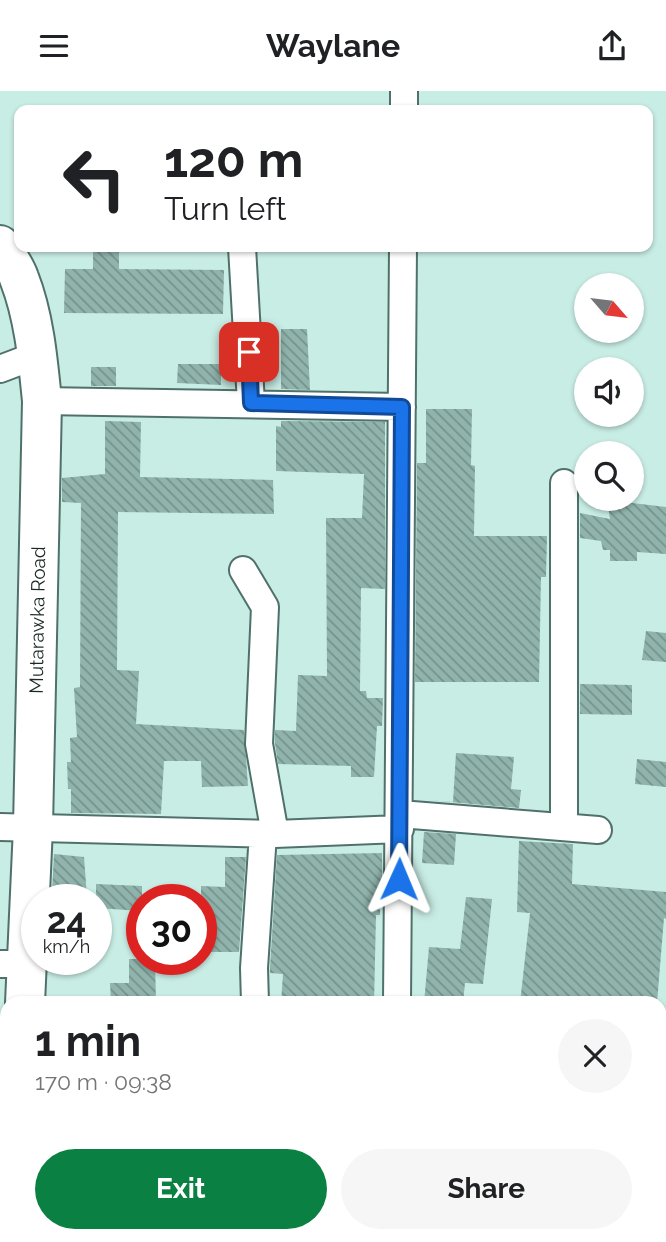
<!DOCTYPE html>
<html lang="en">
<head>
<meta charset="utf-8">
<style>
	body { margin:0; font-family:Raleway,sans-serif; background:#f6f6f6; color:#202124; height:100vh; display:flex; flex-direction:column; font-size:26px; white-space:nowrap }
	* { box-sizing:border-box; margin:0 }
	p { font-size:23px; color:#757577 }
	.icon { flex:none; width:38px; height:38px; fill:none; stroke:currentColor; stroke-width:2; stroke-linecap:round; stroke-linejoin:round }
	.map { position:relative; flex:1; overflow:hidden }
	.sheet { position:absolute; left:0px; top:905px; width:667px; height:247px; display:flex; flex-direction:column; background:#fff; border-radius:21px 21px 0 0; box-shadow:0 2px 5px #0004 }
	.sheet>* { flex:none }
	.top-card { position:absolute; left:14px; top:14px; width:639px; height:147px; border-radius:14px; box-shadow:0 2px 5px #0004; background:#fff; color:#202124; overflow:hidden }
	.needle { width:46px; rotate:118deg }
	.fabs { position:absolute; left:574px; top:182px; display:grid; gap:14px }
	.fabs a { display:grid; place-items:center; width:70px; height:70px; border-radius:50%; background:#fff; box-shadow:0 2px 5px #0004; font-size:35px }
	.speed { position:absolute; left:21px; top:793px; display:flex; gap:14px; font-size:35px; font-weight:700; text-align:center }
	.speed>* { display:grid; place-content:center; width:91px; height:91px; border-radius:50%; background:#fff; box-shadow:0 2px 5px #0004; line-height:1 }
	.speed small { font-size:18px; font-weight:400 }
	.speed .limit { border:10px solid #d22; background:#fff; color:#111 }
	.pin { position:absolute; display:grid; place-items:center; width:60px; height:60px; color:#fff; margin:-30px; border-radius:14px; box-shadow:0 4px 10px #0006 }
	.me { position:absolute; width:77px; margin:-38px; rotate:1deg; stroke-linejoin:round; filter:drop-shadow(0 0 5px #0008) }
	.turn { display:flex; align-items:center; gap:24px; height:147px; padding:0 35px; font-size:32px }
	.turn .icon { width:91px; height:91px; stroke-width:2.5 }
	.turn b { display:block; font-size:49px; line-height:60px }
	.round { display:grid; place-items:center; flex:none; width:74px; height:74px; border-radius:37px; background:#f6f6f6 }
	.headline { display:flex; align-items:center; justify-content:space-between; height:119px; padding:0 35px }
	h1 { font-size:42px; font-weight:700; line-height:52px }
	.button { display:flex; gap:14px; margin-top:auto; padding:14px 35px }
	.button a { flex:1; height:80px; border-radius:42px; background:#0b8043; color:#fff; font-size:28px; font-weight:700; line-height:80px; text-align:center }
	.button a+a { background:#f6f6f6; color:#202124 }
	header { display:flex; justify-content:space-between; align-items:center; height:91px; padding:0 35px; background:#fff; font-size:32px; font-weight:700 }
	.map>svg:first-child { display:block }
	.building { fill:url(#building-back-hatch) }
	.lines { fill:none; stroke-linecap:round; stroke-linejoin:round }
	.street-casing { stroke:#50716b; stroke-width:30 }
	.secondary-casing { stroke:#50716b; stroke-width:42 }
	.street { stroke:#fff; stroke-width:26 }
	.secondary { stroke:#fff; stroke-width:38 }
	.route-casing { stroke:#114b97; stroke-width:18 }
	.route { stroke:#1a73e8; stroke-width:12 }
	.labels { text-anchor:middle; stroke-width:7; stroke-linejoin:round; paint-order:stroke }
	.street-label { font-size:19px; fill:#1b2926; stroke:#fff }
</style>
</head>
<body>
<header><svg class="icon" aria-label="menu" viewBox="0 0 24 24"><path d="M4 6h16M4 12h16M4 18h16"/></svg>Waylane<svg class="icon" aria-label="share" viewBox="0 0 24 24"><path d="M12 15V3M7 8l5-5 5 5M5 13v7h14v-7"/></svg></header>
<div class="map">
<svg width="666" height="1151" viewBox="0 0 666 1151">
	<defs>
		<pattern id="building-back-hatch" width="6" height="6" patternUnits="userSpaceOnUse" patternTransform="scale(1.75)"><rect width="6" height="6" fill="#90b4ac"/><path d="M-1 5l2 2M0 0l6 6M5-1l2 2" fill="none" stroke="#75928c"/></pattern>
	</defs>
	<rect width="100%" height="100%" fill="#c8ede5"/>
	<!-- building -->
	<path class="building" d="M119 156V178L224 179 223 223 64 222 65 178H93V157Z
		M281 238H307L310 299 281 298Z
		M178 273H221V294L177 292Z
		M91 276H116V295H91Z
		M426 318H472L471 374 475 375 474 445H547L546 486H541L539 591H415L417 372H426Z
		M105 330 141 331 140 386 273 389 274 423 118 421 117 579 139 580 136 633 244 639 248 695 202 696 201 670H164L161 723 71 722V698H68L67 671H71L70 647 77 646 74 597 80 596 81 412 62 411V387L105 383Z
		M281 330 385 331V498L361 497 360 600H366L367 607H383L382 635H377L374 686H351V675L278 673 275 652V639L296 640 298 584 327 585 326 427H362L364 383 276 380V335L281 336Z
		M607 409 666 416V463L637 461V470H610V459H603L601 450 580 447V422L610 428Z
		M646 540 666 542V571L642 569Z
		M580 593 632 594V624L580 623Z
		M456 662 514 666 511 698 521 699 519 717 427 709 453 711Z
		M637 668 666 671V696L635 693Z
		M424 741 456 743 454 774 422 772Z
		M519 750 573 753 572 793 666 801V828L664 827 657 912H520L530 822 517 821Z
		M382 762V804H380V824H376L374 912H281L283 883 270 882V877L277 764Z
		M54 763 84 766 87 806 52 802Z
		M225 766H246L239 861H201V795L225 796Z
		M96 793 142 795V820L96 817Z
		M466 806 492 808 483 893 465 892 463 912H424L429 856 460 858Z
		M129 868H155L156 912H111L110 892H129Z"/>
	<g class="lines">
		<defs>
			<path id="street" d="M404 19V0
				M242 156 251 312
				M0 278 37 264
				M42 310 402 316
				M564 392V736
				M243 479 265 516 259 653 275 743
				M400 723 598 739
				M0 736 275 743 400 738
				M0 873H27
				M255 912 254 877 263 743
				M397 912 403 156
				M660 949H666
				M660 1040 666 984
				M391 1151V1144
				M653 1151V1144"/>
			<path id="secondary" d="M0 154C6 164 15 175 19 187 34 225 38 269 42 310L33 736 25 912
				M62 1144 67 1151"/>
		</defs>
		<!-- street casing -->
		<use href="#street" class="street-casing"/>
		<!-- secondary casing -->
		<use href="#secondary" class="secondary-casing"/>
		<!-- street -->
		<use href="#street" class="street"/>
		<!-- secondary -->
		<use href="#secondary" class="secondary"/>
	</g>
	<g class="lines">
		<defs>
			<path id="route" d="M249 261 251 312 402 316 399 788"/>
		</defs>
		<!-- route casing -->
		<use href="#route" class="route-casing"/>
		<!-- route -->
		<use href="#route" class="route"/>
	</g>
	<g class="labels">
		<!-- street labels -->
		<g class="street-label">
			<text transform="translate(37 529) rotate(-89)" y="7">Mutarawka Road</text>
		</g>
	</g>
</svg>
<div class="fabs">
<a><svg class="needle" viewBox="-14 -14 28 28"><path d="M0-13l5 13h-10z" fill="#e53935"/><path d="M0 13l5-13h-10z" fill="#757577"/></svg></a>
<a><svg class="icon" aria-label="sound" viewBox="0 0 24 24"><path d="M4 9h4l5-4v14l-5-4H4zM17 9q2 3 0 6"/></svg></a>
<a><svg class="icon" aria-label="search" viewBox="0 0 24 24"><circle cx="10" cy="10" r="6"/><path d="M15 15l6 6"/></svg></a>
</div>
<div class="speed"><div>24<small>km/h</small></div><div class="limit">30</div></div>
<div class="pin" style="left:249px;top:261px;background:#d93025"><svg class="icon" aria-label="arrive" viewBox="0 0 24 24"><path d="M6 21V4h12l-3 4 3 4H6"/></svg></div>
<svg class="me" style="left:399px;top:788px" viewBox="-20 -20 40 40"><path d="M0-17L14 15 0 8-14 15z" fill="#1a73e8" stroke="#fff" stroke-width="4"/></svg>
<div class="top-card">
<div class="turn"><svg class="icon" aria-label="left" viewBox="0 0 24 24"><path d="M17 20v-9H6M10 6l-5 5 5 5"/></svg><div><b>120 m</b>Turn left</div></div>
</div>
<section class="sheet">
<div class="headline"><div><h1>1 min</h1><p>170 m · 09:38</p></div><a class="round"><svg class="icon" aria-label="close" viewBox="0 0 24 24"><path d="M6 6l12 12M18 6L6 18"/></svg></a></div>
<div class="button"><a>Exit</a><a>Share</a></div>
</section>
</div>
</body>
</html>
